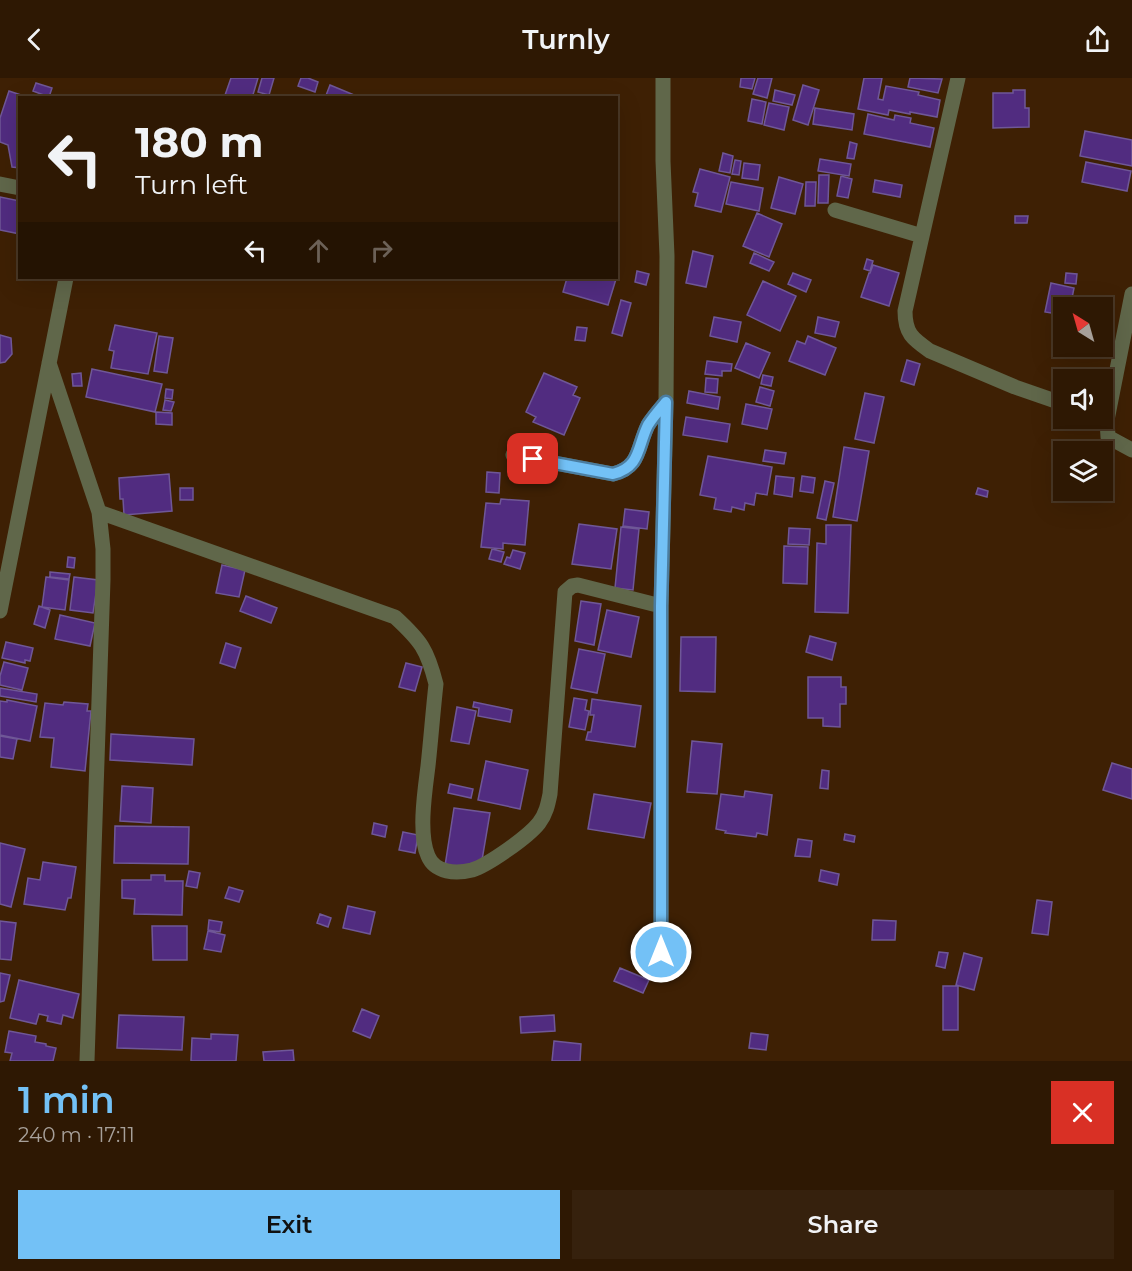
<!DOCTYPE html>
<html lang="en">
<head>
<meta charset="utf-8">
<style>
	body { margin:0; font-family:Montserrat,sans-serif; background:#36210d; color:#f1f3f6; height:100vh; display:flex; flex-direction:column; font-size:22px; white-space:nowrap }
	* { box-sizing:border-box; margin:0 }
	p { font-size:20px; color:#a7a09a }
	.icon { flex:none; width:33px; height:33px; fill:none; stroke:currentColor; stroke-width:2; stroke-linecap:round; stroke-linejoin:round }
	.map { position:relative; height:983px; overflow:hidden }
	.panel { display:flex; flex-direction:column; background:#2e1803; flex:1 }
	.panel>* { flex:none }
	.hud { position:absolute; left:18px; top:18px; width:600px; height:183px; border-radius:0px; box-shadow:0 6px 24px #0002,0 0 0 2px #493725; background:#2e1803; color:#f1f3f6; overflow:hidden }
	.needle { width:39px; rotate:323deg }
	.controls { position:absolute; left:1053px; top:219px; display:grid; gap:12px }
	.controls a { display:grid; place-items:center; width:60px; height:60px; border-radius:0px; background:#2e1803; box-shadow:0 6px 24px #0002,0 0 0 2px #493725; font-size:30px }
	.pin { position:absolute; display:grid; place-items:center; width:51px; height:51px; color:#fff; margin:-26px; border-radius:12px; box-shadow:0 3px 9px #0006 }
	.me { position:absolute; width:66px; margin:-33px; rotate:0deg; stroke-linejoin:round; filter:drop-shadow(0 0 4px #0008) }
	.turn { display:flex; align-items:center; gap:21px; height:126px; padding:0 18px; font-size:27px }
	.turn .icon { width:78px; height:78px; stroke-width:2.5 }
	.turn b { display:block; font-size:42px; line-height:51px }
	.lanes { display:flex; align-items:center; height:57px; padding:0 18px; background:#0003; justify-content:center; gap:30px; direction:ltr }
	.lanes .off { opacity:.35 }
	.round { display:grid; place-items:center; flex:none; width:63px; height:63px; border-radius:0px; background:#36210d }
	.overview { display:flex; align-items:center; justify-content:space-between; height:102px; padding:0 18px }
	h1 { font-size:36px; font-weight:600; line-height:45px; color:#73c1f6 }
	.primary-button { display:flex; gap:12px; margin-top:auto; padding:12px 18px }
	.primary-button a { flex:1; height:69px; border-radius:0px; background:#73c1f6; color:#111; font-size:24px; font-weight:600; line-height:69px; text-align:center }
	.primary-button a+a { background:#36210d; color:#f1f3f6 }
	header { display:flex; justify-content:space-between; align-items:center; height:78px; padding:0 18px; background:#2e1803; font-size:27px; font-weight:600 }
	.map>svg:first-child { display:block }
	.building { fill:#512c80; stroke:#6f5797; stroke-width:1.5 }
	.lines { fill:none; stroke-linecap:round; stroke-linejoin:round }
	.minor { stroke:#60674a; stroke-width:15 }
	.route-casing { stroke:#4b7da0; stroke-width:15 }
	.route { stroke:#73c1f6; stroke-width:10 }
</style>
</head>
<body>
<header><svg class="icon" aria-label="back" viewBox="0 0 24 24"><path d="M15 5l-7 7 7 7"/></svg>Turnly<svg class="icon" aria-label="share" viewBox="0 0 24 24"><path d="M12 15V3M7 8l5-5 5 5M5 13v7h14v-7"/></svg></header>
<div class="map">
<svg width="1132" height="983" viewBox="0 0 1132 983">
	<rect width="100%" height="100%" fill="#3e2004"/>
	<!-- building -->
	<path class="building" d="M231 0H258L252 20H224Z
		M262 0H274L269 17 258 14Z
		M301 0H308L318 4 315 14 298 8Z
		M741 0H755L752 11 740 9Z
		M758 0H772L767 20 753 16Z
		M864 0H882L878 21 883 22 886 8 919 14 918 17 940 22 937 39 910 34V36L889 32 888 37 858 31Z
		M910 0 942 1 938 15 908 9Z
		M36 5 52 10 49 19 33 13Z
		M330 7 359 19V20H325Z
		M803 7 819 12 808 47 793 42Z
		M775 12 795 17 792 27 773 23Z
		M1013 12H1025V30H1029V49L993 50V15H1013Z
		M9 13 30 20H20V90L12 89 8 67 0 64V40Z
		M752 21 766 24 762 46 748 43Z
		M769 25 789 29 784 52 764 47Z
		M815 30 854 36 852 52 813 46Z
		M868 36 894 42 895 37 911 40 910 45 934 50 930 69 864 56Z
		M1085 53 1132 62V88L1080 78Z
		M850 64 857 66 854 81 847 80Z
		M723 75 733 78 730 95 719 93Z
		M820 81 851 86 849 98 818 93Z
		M735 82 741 83 739 97 732 96Z
		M1086 84 1131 93 1127 113 1082 104Z
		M744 85 760 87 758 102 742 100Z
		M700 91 730 99 721 134 695 128 698 115 693 114Z
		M819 97H829L828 125H818Z
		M841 98 852 101 848 120 837 118Z
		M779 99 803 106 795 136 771 130Z
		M875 102 902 107 900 119 873 114Z
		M731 104 763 110 759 133 726 126Z
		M806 104H816L815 128H805Z
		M0 119 20 123 17 141 20 142V156L0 152Z
		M757 135 782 146 769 179 743 168Z
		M1015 138H1028L1027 145H1015Z
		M693 173 713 178 706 209 686 205Z
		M754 175 774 184 769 193 750 185Z
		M867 181 873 183 870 193 864 191Z
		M873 187 899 195 889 228 861 219 869 195H870Z
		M637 193 649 196 646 207 635 204Z
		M793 195 811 202 806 214 788 206Z
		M1066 195 1077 196 1076 206 1065 205Z
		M567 200H610L616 201 608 227 563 214Z
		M763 203 796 218 780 253 747 237Z
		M1051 205 1074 210 1070 230H1064V237L1045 234Z
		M621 222 631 225 622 258 612 255Z
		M714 239 741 244 737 264 710 258Z
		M818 239 839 244 835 259 815 255Z
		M115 247 157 255 148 296 111 290 114 273 109 272Z
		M577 249 587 250 585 263 575 262Z
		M0 257 11 260 12 276 5 284 0 285Z
		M159 258 173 260 167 295 154 293Z
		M808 258 836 270 825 297 789 283 797 263 805 266Z
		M746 265 770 275 759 300 735 290Z
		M907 282 920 286 914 307 901 303Z
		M707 283 732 286 731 293H722V298L705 296Z
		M92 291 162 306 155 334 86 319Z
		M81 295 82 308H73L72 296Z
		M544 295 577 309 573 317 580 320 564 357 533 344 536 339 526 334Z
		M763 297 773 299 771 308 761 306Z
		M706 300 718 301 717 315 705 314Z
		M760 309 774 313 770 328 756 324Z
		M166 311 173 312 172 321 165 320Z
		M689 313 720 319 718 331 687 325Z
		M865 315 884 319 874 365 855 361Z
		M165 322 174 324 171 333 163 332Z
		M746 326 772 331 767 351 742 346Z
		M156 334 172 335V347L156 346Z
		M686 339 730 346 727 364 683 357Z
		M844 369 869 373 857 443 833 439Z
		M765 372 786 375 784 386 763 383Z
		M708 378 772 389 767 417 756 415 754 427 745 425 744 432 732 429 731 434 714 431 716 420 700 417Z
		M1056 384 1064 386V398L1052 394Z
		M487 394 500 395 499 415 486 414Z
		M169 396 172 433 124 437 123 421H120L119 400Z
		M776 398 794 400 792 419 774 416Z
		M802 398 815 400 813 415 800 413Z
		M825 403 834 405 826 442 817 440Z
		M180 410H193V422H180Z
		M978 410 988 413 987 419 976 416Z
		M501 421 529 423 525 467 503 465V471L481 469 486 425 500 426Z
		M625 431 649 434 647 451 623 448Z
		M579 446 617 451 611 491 572 486Z
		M826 447H851L848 535 815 534 817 465 826 466Z
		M621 449 639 451 633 512 615 510Z
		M789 450 810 451 809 467 788 466Z
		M784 468 808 469 807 506 783 505Z
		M492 471 504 474 501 484 489 481Z
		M513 472 525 475 520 491 504 486 507 479 510 480Z
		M68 479 75 480 74 490 67 489Z
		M222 487 245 492 239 519 216 515Z
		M50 494 70 496 69 501 50 499Z
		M46 499 69 502 65 532 42 529Z
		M74 499 98 502 93 535 70 532Z
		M246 518 277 530 271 545 240 533Z
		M581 523 601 526 594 567 575 563Z
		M39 528 50 532 45 550 34 546Z
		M607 532 639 539 631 579 598 572Z
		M60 537 95 545 90 568 55 561Z
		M810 558 836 565 832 582 806 574Z
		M681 559H716L715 614 680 613Z
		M6 564 33 570 30 583 25 582V585L2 580Z
		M226 565 241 570 235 590 220 585Z
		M579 571 605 576 597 615 571 610Z
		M4 584 28 590 22 612 0 607V598Z
		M406 585 422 589 415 613 399 609Z
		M808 599H841V609H846V626H840V649L823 648V640H808Z
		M0 610 37 616 36 624 0 618Z
		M574 620 587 622 585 632 589 633 585 652 569 649Z
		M592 621 641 628 635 669 586 662 588 654H591L594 637H590Z
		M7 622 37 628 30 663 0 657V623L7 624Z
		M64 624 88 626 87 633H91L85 693 51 689 54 660 40 659 45 625 63 627Z
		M474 624 512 632 510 644 478 638 479 630 473 629Z
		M457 629 476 633 469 666 451 663Z
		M111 656 194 661 192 687 110 682Z
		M0 658 17 661 13 681 0 679Z
		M692 663 722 666 717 716 687 714Z
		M486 683 528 692 520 731 478 722Z
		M1112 685 1132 691V721L1103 712Z
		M822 692 829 693 828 711 820 710Z
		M450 706 473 711 471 720 448 715Z
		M122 708 153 710 151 745 120 743Z
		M745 713 772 717 767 757 757 755 756 759 725 755 726 753 716 751 721 716 744 719Z
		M594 716 651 725 644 760 588 751Z
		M454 730 490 735 480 794 445 788Z
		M374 745 387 748 385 759 372 756Z
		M115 748 189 749 188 786 114 785Z
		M403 754 418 757 415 775 399 772Z
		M845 756 855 758 854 764 844 762Z
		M798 761 812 763 810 779 795 778Z
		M0 765 25 771 11 829 0 826Z
		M43 784 76 789 71 820H68L65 832 24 826 28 800 40 802Z
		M821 792 839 796 837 807 819 803Z
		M189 793 200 795 197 810 186 808Z
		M151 797H165V803H183L182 837 134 836 135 821 122 820V802H151Z
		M229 809 243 813 239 824 225 820Z
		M1037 822 1052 824 1048 857 1032 855Z
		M348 828 375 834 370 856 343 850Z
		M320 836 331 840 328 849 317 845Z
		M209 842 222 844 220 854 208 852Z
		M873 842 896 843 895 862H872Z
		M0 843 16 845 11 882 0 881Z
		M152 848H187V882H153Z
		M208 853 225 857 221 874 204 871Z
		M939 874 948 875 945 890 936 888Z
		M964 875 982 880 974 912 956 907Z
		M620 890 649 902 643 915 614 903Z
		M0 895 10 897 4 923 0 924Z
		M19 902 79 916 73 940 63 937 61 946 47 943 48 938 39 936 36 946 10 940Z
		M943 908H958V952H943Z
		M362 931 379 938 370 960 353 953Z
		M119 937 184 939 182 972 117 970Z
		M554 937 555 953 521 955 520 939Z
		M9 953 36 958 35 964 46 966V968L56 970 53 983H10L12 975 5 974Z
		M751 955 768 957 766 972 749 970Z
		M211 956 238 957 236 983H191L192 960 211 961Z
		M554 963 581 966 580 983H552Z
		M293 972 294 983H264L263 974Z"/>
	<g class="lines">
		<!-- minor -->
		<path class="minor" d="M958 0 905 233C905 256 913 261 930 273L1015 309 1064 326
			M0 106 20 110
			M835 132 922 158
			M49 285 99 434 103 471V502L87 983
			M1102 340 1107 342 1108 359 1132 372
			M1107 342 1132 216
			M513 377 613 396C641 389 637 369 648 347 653 339 660 331 666 324
			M99 434 395 539C421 563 427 571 436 606 433 633 431 660 428 688 425 712 418 756 428 778 435 795 456 796 472 792 488 787 528 759 539 745 546 736 548 726 550 716L565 514 572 508 578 507 661 528
			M0 533 66 200
			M661 897V528L666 324 667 178 663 83V0"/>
	</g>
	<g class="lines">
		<defs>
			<path id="route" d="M533 381 613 396C641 389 637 369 648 347 653 339 660 331 666 324L661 528V874"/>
		</defs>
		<!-- route casing -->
		<use href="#route" class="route-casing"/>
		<!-- route -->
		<use href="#route" class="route"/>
	</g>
</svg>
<div class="controls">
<a><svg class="needle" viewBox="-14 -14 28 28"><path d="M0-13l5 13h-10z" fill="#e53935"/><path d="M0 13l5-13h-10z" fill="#a7a09a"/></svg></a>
<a><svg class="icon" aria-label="sound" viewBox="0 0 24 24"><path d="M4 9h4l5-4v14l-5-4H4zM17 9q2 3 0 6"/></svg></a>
<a><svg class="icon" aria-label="layers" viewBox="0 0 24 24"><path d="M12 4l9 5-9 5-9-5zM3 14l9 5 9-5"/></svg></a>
</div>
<div class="pin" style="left:533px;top:381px;background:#d93025"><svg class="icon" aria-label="arrive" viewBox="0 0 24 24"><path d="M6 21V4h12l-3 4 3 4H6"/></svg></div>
<svg class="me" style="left:661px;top:874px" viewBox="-20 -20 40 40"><circle r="17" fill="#73c1f6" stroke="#fff" stroke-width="3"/><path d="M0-11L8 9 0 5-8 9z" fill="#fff"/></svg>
<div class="hud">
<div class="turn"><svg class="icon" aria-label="left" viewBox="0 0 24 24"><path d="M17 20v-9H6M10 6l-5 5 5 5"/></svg><div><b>180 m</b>Turn left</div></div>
<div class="lanes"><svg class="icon" aria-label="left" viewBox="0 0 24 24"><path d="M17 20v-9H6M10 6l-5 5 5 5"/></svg><svg class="icon off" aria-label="ahead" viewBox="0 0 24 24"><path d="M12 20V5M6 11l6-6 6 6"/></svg><svg class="icon off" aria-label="right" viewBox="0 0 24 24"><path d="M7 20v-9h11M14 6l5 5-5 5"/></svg></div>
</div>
</div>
<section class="panel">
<div class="overview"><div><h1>1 min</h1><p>240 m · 17:11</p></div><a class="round" style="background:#d93025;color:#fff"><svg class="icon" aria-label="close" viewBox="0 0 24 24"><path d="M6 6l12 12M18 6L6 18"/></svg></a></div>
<div class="primary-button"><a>Exit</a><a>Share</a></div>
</section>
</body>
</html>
